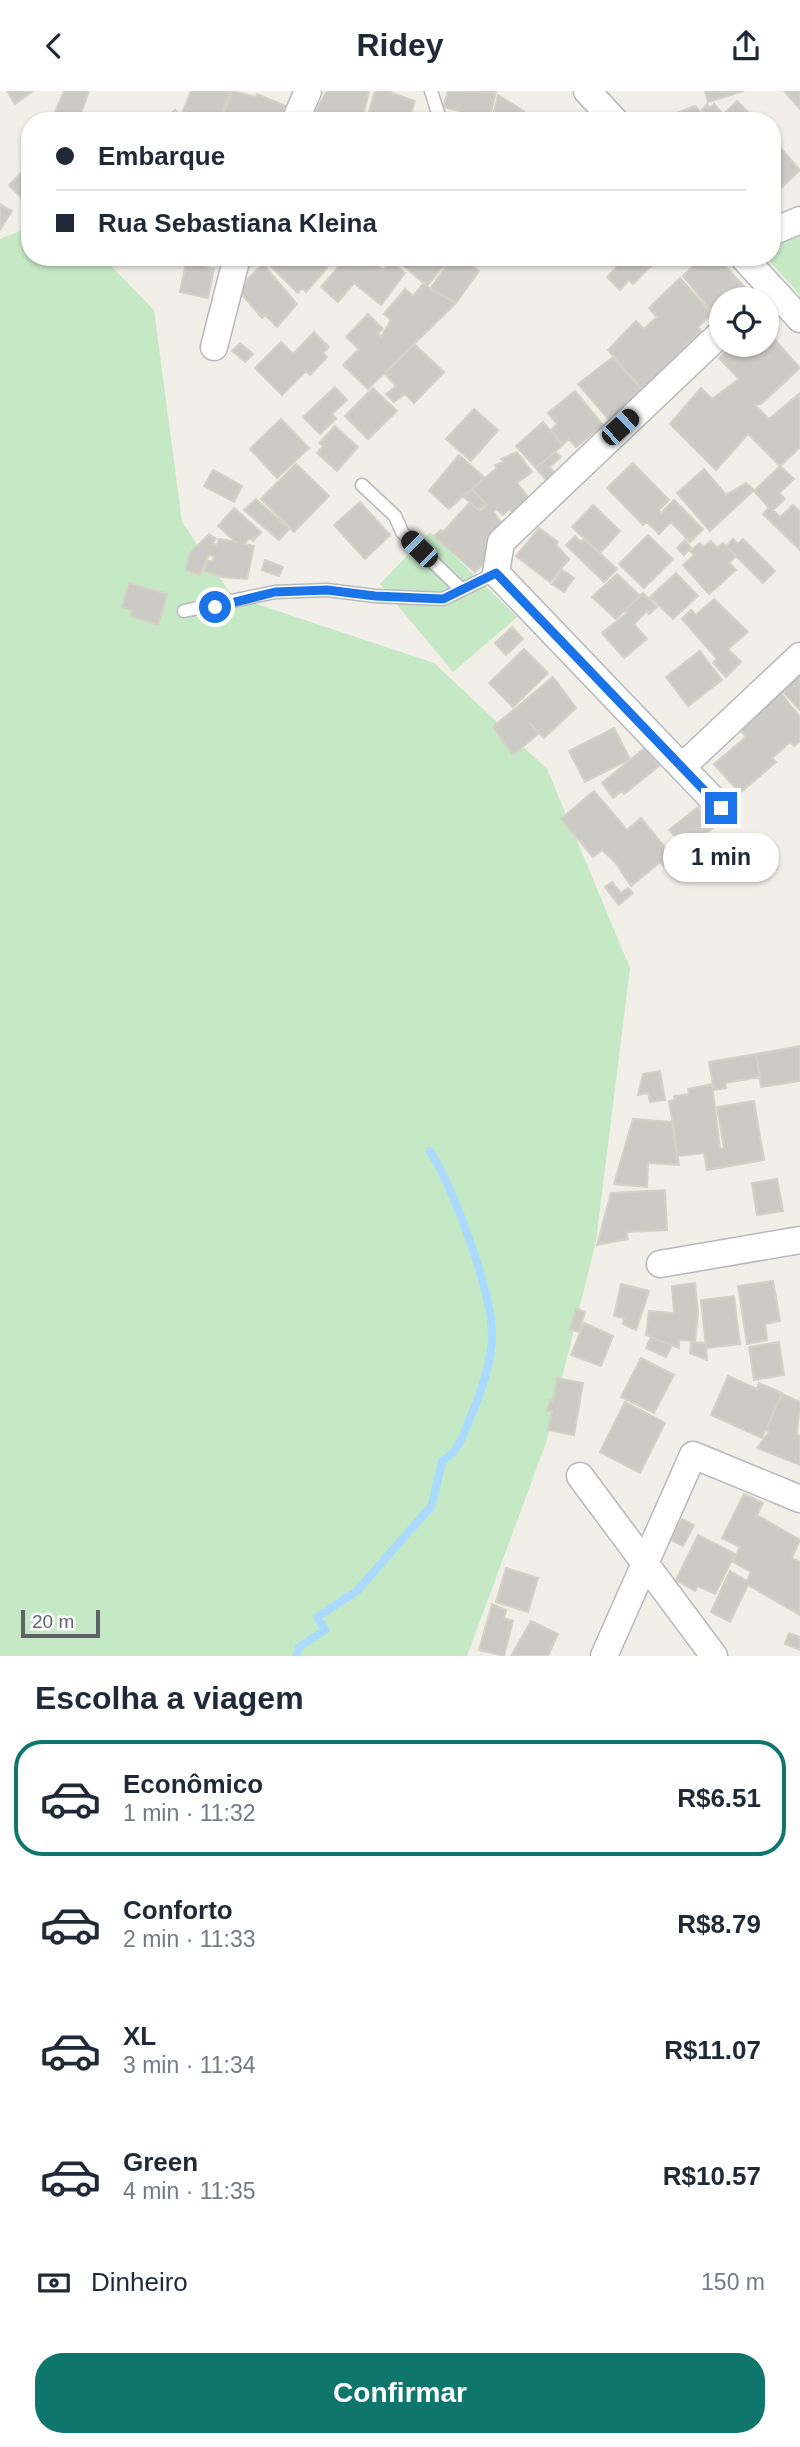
<!DOCTYPE html>
<html lang="pt">
<meta charset="utf-8">
<style>
:root{--surface:#fff;--page:#f6f6f7;--text:#1f2937;--muted:#747a83;--line:#e0e1e3;--accent:#0f766e}
body{margin:0;font-family:Helvetica,sans-serif;background:var(--page);color:var(--text);height:100vh;display:flex;flex-direction:column;font-size:26px;white-space:nowrap}
*{box-sizing:border-box;margin:0}
p{font-size:23px;color:var(--muted)}
.icon{flex:none;width:38px;height:38px;fill:none;stroke:currentColor;stroke-width:2;stroke-linecap:round;stroke-linejoin:round}
.map{position:relative;height:1565px;overflow:hidden}
.drawer{display:flex;flex-direction:column;background:var(--surface);flex:1}
.drawer>*{flex:none}
.top-card{position:absolute;left:21px;top:21px;width:760px;height:154px;border-radius:28px;box-shadow:0 2px 5px #0004;display:grid;align-content:center;height:154px;padding:0 35px;background:var(--surface)}
.buttons{position:absolute;left:709px;top:196px;display:grid;gap:14px}
.buttons a{display:grid;place-items:center;width:70px;height:70px;border-radius:50%;background:var(--surface);box-shadow:0 2px 5px #0004;font-size:35px}
.scale{position:absolute;left:21px;bottom:18px;width:79px;box-sizing:border-box;padding-left:7px;border:4px solid #5f6368;border-top:0;font-size:19px;line-height:24px;white-space:nowrap;color:#5f6368;-webkit-text-stroke:5px #fff;paint-order:stroke}
.end{position:absolute;width:32px;height:32px;margin:-16px;border:9px solid #1a73e8;background:#fff;box-shadow:0 0 0 4px #fff}
.from{border-radius:50%}
.bubble{position:absolute;height:49px;border-radius:24px;background:var(--surface);box-shadow:0 2px 5px #0004;font-size:23px;font-weight:700;line-height:49px;text-align:center}
.car{position:absolute;width:21px;height:42px;margin:-21px -10px;border-radius:9px;box-shadow:0 0 5px 2px #0007;background:linear-gradient(#222 24%,#8ab4d8 0 40%,#222 0 76%,#8ab4d8 0 86%,#222 0)}
.top-card b{display:flex;align-items:center;gap:24px;height:66px;font-size:26px}
.top-card b+b{border-top:2px solid var(--line)}
.top-card i{width:18px;height:18px;background:var(--text)}
ul{padding:0;list-style:none}
li{display:flex;align-items:center;gap:21px;height:116px;margin:0 14px 10px;padding:0 21px;border:4px solid transparent;border-radius:28px}
li div{flex:1}
li b{display:block;font-size:26px}
li em{font-style:normal;font-weight:700}
li.active{border-color:var(--accent)}
li>.icon{width:63px;height:63px;stroke-width:1.5}
h2{padding:0 35px;font-size:32px;line-height:84px}
.pay{display:flex;align-items:center;gap:18px;height:77px;padding:0 35px;font-size:26px}
.pay p{margin-inline-start:auto}
.button{display:flex;gap:14px;margin-top:auto;padding:14px 35px}
.button a{flex:1;height:80px;border-radius:28px;background:var(--accent);color:#fff;font-size:28px;font-weight:700;line-height:80px;text-align:center}
header{display:flex;justify-content:space-between;align-items:center;height:91px;padding:0 35px;background:var(--surface);font-size:32px;font-weight:700}
.map>svg:first-child{display:block}
.green{fill:#c5e8c5}
.lines{fill:none;stroke-linecap:round;stroke-linejoin:round}
.stream{stroke:#aadaff;stroke-width:8}
.building{fill:#cccac5;stroke:#d6d1c6;stroke-width:2}
.lane-casing{stroke:#b5b8bc;stroke-width:15}
.street-casing{stroke:#b5b8bc;stroke-width:29}
.lane{stroke:#fff;stroke-width:12}
.street{stroke:#fff;stroke-width:26}
.route{stroke:#1a73e8;stroke-width:9}
</style>
<header><svg class="icon" aria-label="back" viewBox="0 0 24 24"><path d="M15 5l-7 7 7 7"/></svg>Ridey<svg class="icon" aria-label="share" viewBox="0 0 24 24"><path d="M12 15V3M7 8l5-5 5 5M5 13v7h14v-7"/></svg></header>
<div class="map">
<svg width="800" height="1565" viewBox="0 0 800 1565">
<rect width="100%" height="100%" fill="#f1efe8"/>
<!-- green -->
<path class="green" d="M30 136V166H102L154 219 182 431 232 505 434 572 547 678 630 877 596 1150 546 1352 467 1565H0V148Z
M800 144V204L766 166H772V155Z
M430 441 517 526 453 581 380 493Z"/>
<g class="lines">
<!-- stream -->
<path class="stream" d="M297 1565 299 1556 325 1539 317 1526 357 1500 432 1414 442 1370C459 1360 463 1345 470 1327 481 1303 492 1269 492 1243 492 1200 453 1097 430 1060"/>
</g>
<!-- building -->
<path class="building" d="M7 0H33L15 13Z
M64 0H89L78 30 53 26Z
M191 0H231L218 30H207L183 20Z
M233 0 256 6 257 3 286 15 280 30H220Z
M327 0H369L362 30H315L317 25 313 24Z
M375 0H387L415 10 408 30H366Z
M448 0 496 1 489 28 492 29 498 4 524 20 511 30H457L460 20 443 16Z
M705 0H744L708 11Z
M784 0H800V18Z
M737 10 750 23 743 30H717Z
M707 13 710 17 714 13 723 23 715 30 702 19Z
M695 15 709 30H655Z
M175 19 186 30H161L165 28Z
M772 47 800 79 777 101 772 96Z
M30 73V115L9 94Z
M0 113 12 120 0 139Z
M261 166H320L327 177 306 201 302 197 298 202Z
M347 166H386L378 175 383 179 391 170 405 182 381 214 354 192 338 211 321 196Z
M393 166H438L446 172 427 195Z
M453 166H459L479 180 456 212 430 198Z
M607 166H653L657 169 633 193 629 189 620 199 607 186 617 176Z
M702 166H717L749 201 741 208H721L719 229 683 185Z
M186 172 214 178 208 207 180 201Z
M263 173 297 213 277 236 265 224 262 227 237 198Z
M680 187 712 223 698 236 701 240 685 255 688 257 642 298 608 259 636 230 644 238 657 226 649 217Z
M423 193 456 212 368 298 343 274 359 258 346 246 368 223 383 238 378 242 381 246 391 229 384 223 405 198 413 205Z
M314 241 329 256 323 262 327 266 310 284 306 280 282 304 255 277 281 251 293 263Z
M768 241 800 277 761 313 755 314 769 328 800 302V356L780 375 748 343 716 379 670 333 701 297 712 308 739 288 719 267 733 254H744L748 258 753 254H766Z
M240 252 253 263 245 271 232 260Z
M414 253 444 281 414 312 405 303 394 311 386 303 396 295 385 283Z
M613 266 643 300 610 330 578 293Z
M335 296 347 309 332 323 336 328 320 343 303 326Z
M373 297 397 320 368 348 345 325Z
M575 300 603 334 576 356 569 348 563 353 551 339 557 333 548 322Z
M474 318 498 339 471 370 446 348Z
M281 328 309 357 277 387 250 358Z
M543 331 563 354 536 377 516 355Z
M335 335 358 356 337 380 317 362 323 355 319 352Z
M517 361 532 381 517 392 529 407 513 422 509 418 503 424 496 418 493 421 503 433 485 451 495 460 475 481 434 445 441 439 443 441 470 411 480 421 487 414 472 398 497 377 495 374 504 371 501 368Z
M555 361 561 366 550 376 554 381 546 389 536 377Z
M459 364 484 386 449 418 429 400Z
M633 372 669 409 659 419 661 422 674 409 703 438 690 451 671 431 659 443 647 431 643 434 607 397Z
M296 373 329 405 294 441 261 408Z
M780 375 794 388 779 402 785 408 773 419 780 426 793 414 800 421V459L763 423 769 417 754 400Z
M704 378 726 404 746 392 754 399 710 440 677 402Z
M213 379 242 395 234 411 204 395Z
M472 398 486 413 478 419 464 406Z
M256 408 289 438 279 449 244 419Z
M360 411 390 444 365 468 334 434Z
M593 414 620 440 600 462 572 436Z
M234 417 261 441 253 450 250 447 244 453 254 455 247 488 221 486 205 480 207 469 213 470 214 465 209 464 200 484 186 479 190 462 209 443 216 448 212 453 217 454 219 448 236 451 218 435Z
M539 437 558 451 556 454 569 468 550 491 516 465Z
M648 444 673 468 644 497 619 473Z
M575 445 581 451 584 448 617 478 604 491 566 454Z
M733 448 738 453 743 448 775 480 763 492 726 455Z
M685 449 691 457 684 464 677 457Z
M711 450 717 457 723 452 736 465 729 472 736 479 709 503 683 474 694 464 690 460 700 452 703 456Z
M265 469 283 476 279 485 262 479Z
M562 479 574 487 564 501 552 493Z
M676 482 698 505 673 528 650 506Z
M617 483 640 505 616 528 592 506Z
M129 492 167 503 158 534 130 525 132 519 122 516Z
M643 502 657 516 649 523 647 520 634 533 647 548 624 567 602 542 627 522 624 519Z
M714 508 748 541 728 558 741 571 726 586 713 572 717 568 682 528 691 519 696 524Z
M512 536 523 548 506 564 495 552Z
M524 558 548 582 513 616 489 592Z
M700 560 722 589 688 615 666 586Z
M800 577V619L783 601 789 595 785 590Z
M553 586 576 617 544 647 529 631 538 643 513 664 493 636Z
M779 600 800 626V650L794 655 790 651 772 667 776 671 740 702 714 673 746 646 738 636Z
M614 637 630 668 585 691 569 660Z
M645 657 659 675 624 703 622 700 613 707 602 692Z
M594 700 627 739 641 727 674 767 664 775 660 771 631 795 615 771 602 759 593 766 561 728Z
M698 716 714 736 687 759 669 739Z
M612 791 621 802 628 797 633 802 619 814 605 796Z
M800 955V990L761 996 756 963Z
M756 963 760 986 725 992 726 997 714 999 709 971Z
M660 980 665 1009 650 1011 648 1002 638 1004 643 983Z
M712 993 720 1058 724 1057 717 1016 754 1010 764 1069 707 1079 704 1062 678 1065 669 1010 675 1009 674 1005 689 1003 688 998Z
M633 1028 672 1031 679 1074 648 1072 647 1096 614 1093Z
M777 1088 783 1120 757 1124 752 1092Z
M665 1099 667 1139 626 1141 628 1148 597 1154 611 1102Z
M773 1190 780 1230 765 1233 767 1249 747 1253 738 1195Z
M695 1192 698 1222 695 1250 679 1249V1257L646 1244 649 1220 674 1222 672 1195Z
M621 1193 649 1200 636 1239 623 1233 624 1227 614 1225Z
M734 1205 740 1253 706 1257 701 1209Z
M576 1218 585 1221 579 1241 570 1238Z
M584 1232 613 1245 601 1275 571 1264Z
M651 1246 672 1254 666 1266 646 1257Z
M691 1251 706 1252 707 1269 690 1262Z
M779 1251 784 1284 754 1289 749 1256Z
M641 1267 674 1284 654 1322 621 1306Z
M728 1285 757 1298 759 1292 782 1302 762 1347 711 1324Z
M557 1287 583 1292 574 1344 548 1339 552 1320H547L550 1309 553 1310Z
M782 1303 800 1311 797 1343 800 1345V1374L757 1357 769 1341 766 1339Z
M625 1311 665 1332 640 1382 600 1361Z
M744 1403 763 1412 757 1424 800 1449 792 1467 800 1471V1524L748 1494 730 1531 711 1521 730 1480 747 1490 751 1481 733 1471 740 1456 722 1447Z
M682 1428 694 1434 683 1455 671 1449Z
M698 1444 735 1463 715 1503 698 1495 695 1500 676 1489Z
M506 1477 538 1487 528 1521 496 1511Z
M492 1513 506 1519 504 1527 513 1530 504 1565 479 1559Z
M531 1530 558 1543 548 1565H511Z
M789 1542 800 1546V1559L785 1553Z"/>
<g class="lines">
<defs>
<path id="lane" d="M431 0 439 25 437 30
M362 394 395 425 402 441 462 499
M184 520 275 501 327 499 375 505 443 508 496 482"/>
<path id="street" d="M587 0 615 30
M295 30 308 0
M772 141 800 129
M743 166 800 228
M721 242 501 451 496 482 721 717
M214 256 237 166
M683 675 800 565
M660 1173 800 1149
M580 1385 714 1565
M604 1565 693 1364 800 1408"/>
</defs>
<!-- lane casing -->
<use href="#lane" class="lane-casing"/>
<!-- street casing -->
<use href="#street" class="street-casing"/>
<!-- lane -->
<use href="#lane" class="lane"/>
<!-- street -->
<use href="#street" class="street"/>
</g>
<g class="lines">
<!-- route -->
<path class="route" d="M215 516 275 501 327 499 375 505 443 508 496 482 721 717"/>
</g>
</svg>
<div class="buttons">
<a><svg class="icon" aria-label="locate" viewBox="0 0 24 24"><circle cx="12" cy="12" r="6"/><path d="M12 2v4M12 18v4M2 12h4M18 12h4"/></svg></a>
</div>
<div class="scale">20 m</div>
<i class="end from" style="left:215px;top:516px"></i>
<i class="end" style="left:721px;top:717px"></i>
<div class="bubble" style="left:663px;top:742px;width:116px">1 min</div>
<i class="car" style="left:620px;top:336px;rotate:47deg"></i>
<i class="car" style="left:419px;top:458px;rotate:315deg"></i>
<div class="top-card">
<b><i class="from"></i>Embarque</b>
<b><i></i>Rua Sebastiana Kleina</b>
</div>
</div>
<section class="drawer">
<h2>Escolha a viagem</h2>
<ul>
<li class="active"><svg class="icon" aria-label="car" viewBox="0 0 24 24"><path d="M5 17H2v-5l4-1 3-4h7l3 4 3 1v5h-3M9 17h6M6 11h13"/><circle cx="7" cy="17" r="2"/><circle cx="17" cy="17" r="2"/></svg><div><b>Econômico</b><p>1 min · 11:32</p></div><em>R$6.51</em></li>
<li><svg class="icon" aria-label="car" viewBox="0 0 24 24"><path d="M5 17H2v-5l4-1 3-4h7l3 4 3 1v5h-3M9 17h6M6 11h13"/><circle cx="7" cy="17" r="2"/><circle cx="17" cy="17" r="2"/></svg><div><b>Conforto</b><p>2 min · 11:33</p></div><em>R$8.79</em></li>
<li><svg class="icon" aria-label="car" viewBox="0 0 24 24"><path d="M5 17H2v-5l4-1 3-4h7l3 4 3 1v5h-3M9 17h6M6 11h13"/><circle cx="7" cy="17" r="2"/><circle cx="17" cy="17" r="2"/></svg><div><b>XL</b><p>3 min · 11:34</p></div><em>R$11.07</em></li>
<li><svg class="icon" aria-label="car" viewBox="0 0 24 24"><path d="M5 17H2v-5l4-1 3-4h7l3 4 3 1v5h-3M9 17h6M6 11h13"/><circle cx="7" cy="17" r="2"/><circle cx="17" cy="17" r="2"/></svg><div><b>Green</b><p>4 min · 11:35</p></div><em>R$10.57</em></li>
</ul>
<div class="pay"><svg class="icon" aria-label="cash" viewBox="0 0 24 24"><path d="M3 7h18v10H3z"/><circle cx="12" cy="12" r="2"/></svg>Dinheiro<p>150 m</p></div>
<div class="button"><a>Confirmar</a></div>
</section>
